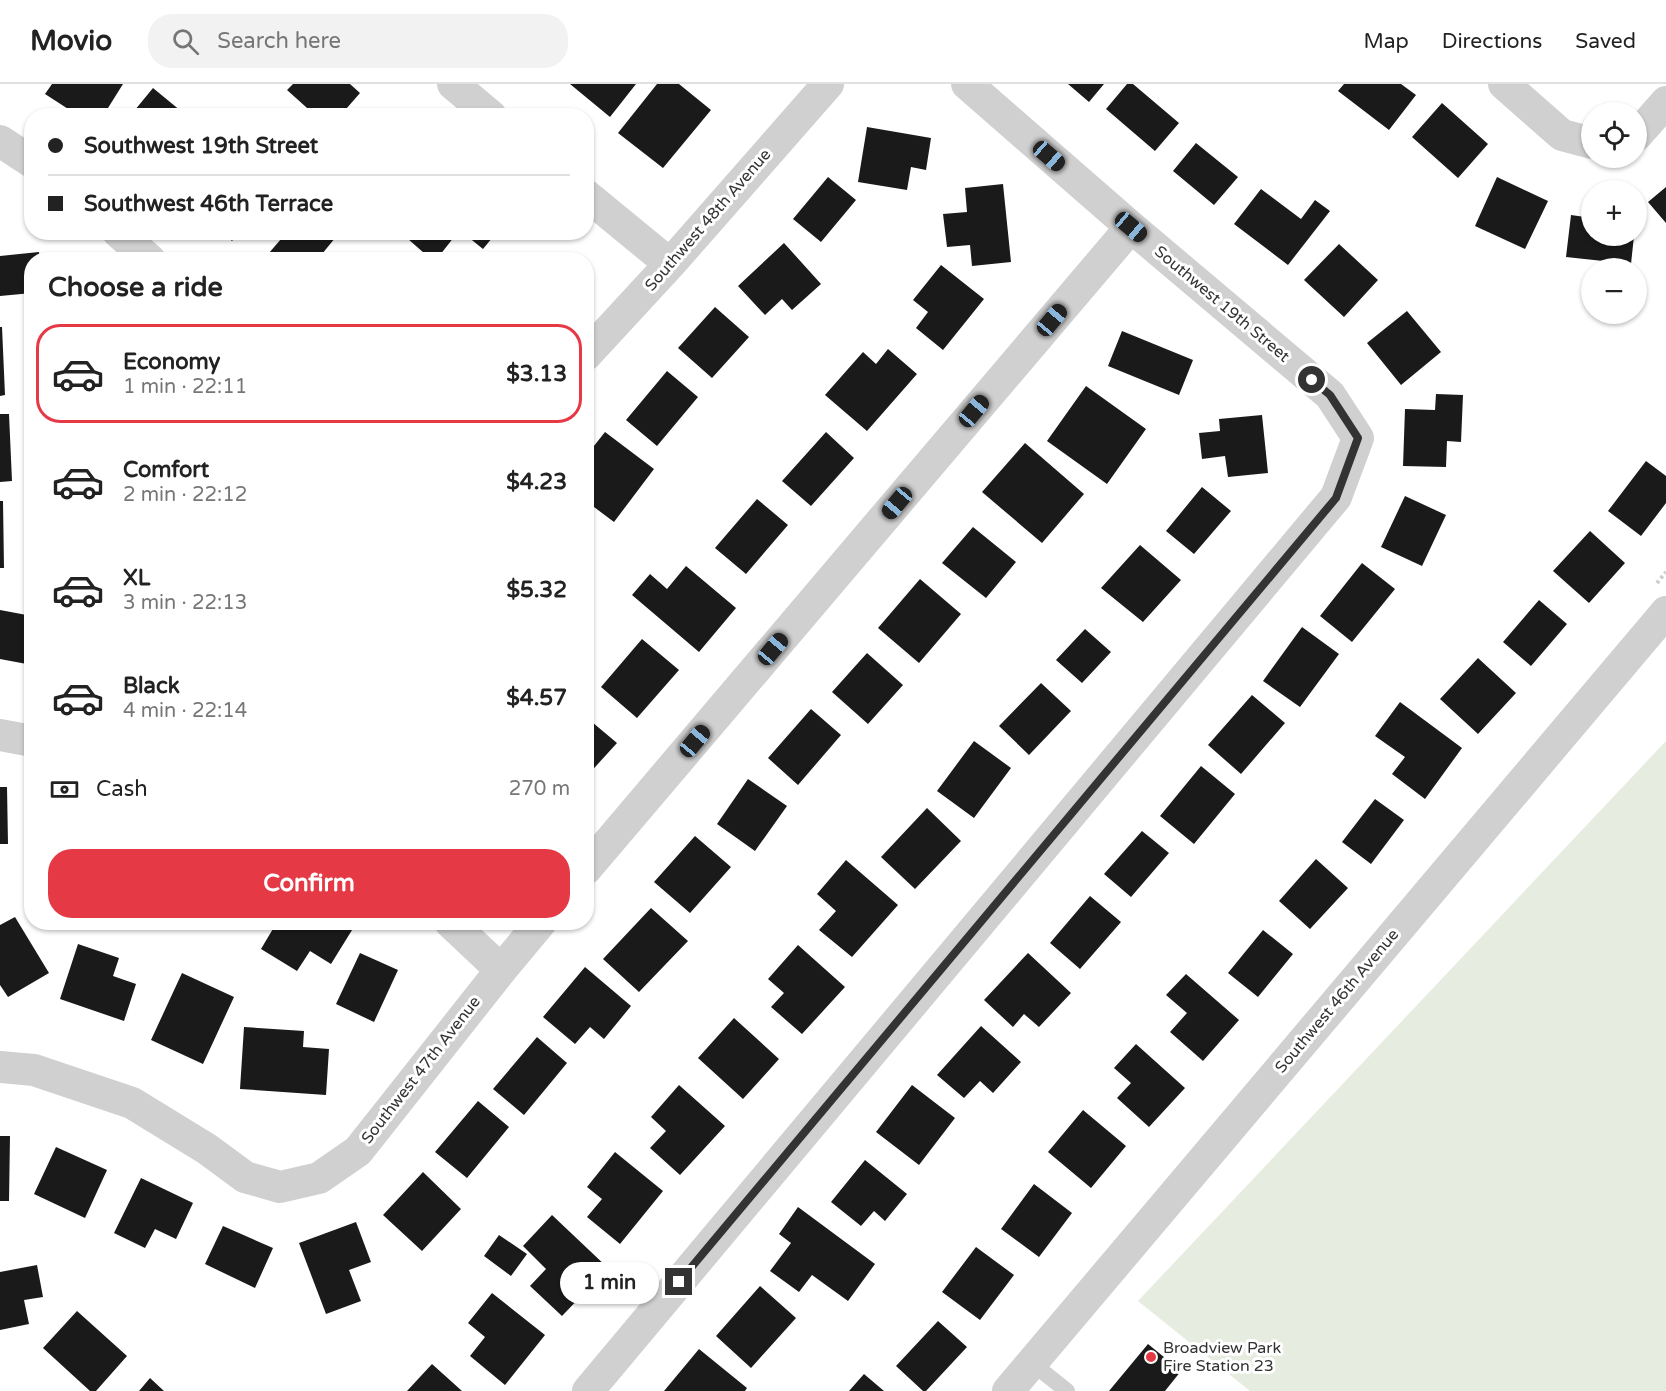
<!DOCTYPE html>
<meta charset="utf-8">
<style>
:root{--surface:#fff;--page:#f2f2f2;--text:#222;--muted:#767676;--line:#e0e0e0;--accent:#e63946}
body{margin:0;font-family:"Varela Round",sans-serif;background:var(--page);color:var(--text);height:100vh;display:flex;flex-direction:column;font-size:22px;white-space:nowrap}
*{box-sizing:border-box;margin:0}
p{font-size:20px;color:var(--muted)}
.icon{flex:none;width:33px;height:33px;fill:none;stroke:currentColor;stroke-width:2;stroke-linecap:round;stroke-linejoin:round}
.map{position:relative;flex:1;overflow:hidden}
.sheet{position:absolute;left:24px;top:168px;width:570px;height:678px;display:flex;flex-direction:column;background:var(--surface);border-radius:24px;box-shadow:0 2px 4px #0004}
.sheet>*{flex:none}
.guide{position:absolute;left:24px;top:24px;width:570px;height:132px;border-radius:24px;box-shadow:0 2px 4px #0004;display:grid;align-content:center;height:132px;padding:0 24px;background:var(--surface)}
.fabs{position:absolute;left:1581px;top:18px;display:grid;gap:12px}
.fabs a{display:grid;place-items:center;width:66px;height:66px;border-radius:50%;background:var(--surface);box-shadow:0 2px 4px #0004;font-size:30px}
.end{position:absolute;width:27px;height:27px;margin:-14px;border:8px solid #333;background:#fff;box-shadow:0 0 0 3px #fff}
.from{border-radius:50%}
.bubble{position:absolute;height:42px;border-radius:21px;background:var(--surface);box-shadow:0 2px 4px #0004;font-size:20px;font-weight:700;line-height:42px;text-align:center}
.car{position:absolute;width:18px;height:36px;margin:-18px -9px;border-radius:8px;box-shadow:0 0 4px 2px #0007;background:linear-gradient(#222 24%,#8ab4d8 0 40%,#222 0 76%,#8ab4d8 0 86%,#222 0)}
.guide b{display:flex;align-items:center;gap:21px;height:57px;font-size:22px}
.guide b+b{border-top:2px solid var(--line)}
.guide i{width:15px;height:15px;background:var(--text)}
ul{padding:0;list-style:none}
li{display:flex;align-items:center;gap:18px;height:99px;margin:0 12px 9px;padding:0 12px;border:3px solid transparent;border-radius:24px}
li div{flex:1}
li b{display:block;font-size:22px}
li em{font-style:normal;font-weight:700}
li.selected{border-color:var(--accent)}
li>.icon{width:54px;height:54px;stroke-width:1.5}
h2{padding:0 24px;font-size:27px;line-height:72px}
.pay{display:flex;align-items:center;gap:15px;height:66px;padding:0 24px;font-size:22px}
.pay p{margin-inline-start:auto}
.action{display:flex;gap:12px;margin-top:auto;padding:12px 24px}
.action a{flex:1;height:69px;border-radius:24px;background:var(--accent);color:#fff;font-size:24px;font-weight:700;line-height:69px;text-align:center}
header{display:flex;align-items:center;gap:36px;box-sizing:border-box;height:84px;padding:0 30px;background:var(--surface);border-bottom:2px solid var(--line)}
header strong{font-size:28px}
nav{display:flex;gap:33px;margin-inline-start:auto;font-size:21px}
.search{width:420px;height:54px;background:var(--page);display:flex;align-items:center;gap:15px;box-sizing:border-box;padding:0 21px;border-radius:24px;color:var(--muted);font-size:22px}
.map>svg:first-child{display:block}
.green{fill:#e6ecdf}
.building{fill:#1a1a1a}
.lines{fill:none;stroke-linecap:round;stroke-linejoin:round}
.path{stroke:#cdcdcd;stroke-width:4;stroke-dasharray:3 3;stroke-linecap:butt}
.lane{stroke:#d0d0d0;stroke-width:16}
.street{stroke:#d0d0d0;stroke-width:32}
.route{stroke:#333;stroke-width:8}
.poi-dot{fill:#e63946;stroke:#fff;stroke-width:2}
.labels{text-anchor:middle;dominant-baseline:central;stroke-width:6;stroke-linejoin:round;paint-order:stroke}
.street-label{font-size:16px;fill:#333;stroke:#fff}
.poi-label{font-size:16px;fill:#333;stroke:#fff;text-anchor:start}
</style>
<header>
<strong>Movio</strong>
<div class="search"><svg class="icon" aria-label="search" viewBox="0 0 24 24"><circle cx="10" cy="10" r="6"/><path d="M15 15l6 6"/></svg>Search here</div>
<nav><a>Map</a><a>Directions</a><a>Saved</a></nav>
</header>
<div class="map">
<svg width="1666" height="1307" viewBox="0 0 1666 1307">
<rect width="100%" height="100%" fill="#fff"/>
<!-- green -->
<path class="green" d="M1666 657V1307H1250L1138 1217Z"/>
<!-- building -->
<path class="building" d="M52 0H123L103 32H79L45 10Z
M293 0H350L360 9 340 32H316L287 6Z
M570 0H636L610 33Z
M657 0H679L711 26 663 84 618 49Z
M1068 0H1104L1089 18Z
M1127 0H1133L1179 39 1155 67 1106 25Z
M1344 0H1401L1416 11 1389 46 1338 7Z
M153 4 187 32H130Z
M1442 19 1488 60 1458 94 1412 53Z
M867 43 931 54 926 86 911 83 907 106 858 98Z
M1196 59 1238 93 1214 121 1173 87Z
M828 93 856 116 821 158 793 135Z
M1497 93 1548 117 1525 165 1475 142Z
M1003 100 1011 178 972 182 970 161 947 163 943 130 967 128 965 104Z
M1666 103V139L1648 118Z
M1261 105 1301 135 1315 116 1330 127 1288 181 1234 140Z
M1571 131 1592 134V152H1634L1631 180 1566 173Z
M223 148H240L232 157Z
M287 148H340L322 170 328 176H263Z
M400 148H458L436 176H432Z
M462 148H497L483 165Z
M784 159 821 200 792 226 782 215 765 231 738 202Z
M1339 160 1378 196 1344 233 1304 196Z
M39 168 40 176H32V209L0 212V172Z
M510 169 531 175V176H509Z
M941 181 984 215 943 266 916 244 928 228 913 216Z
M715 223 749 253 712 294 678 264Z
M1407 227 1441 268 1401 301 1367 259Z
M0 243H2L5 311 0 312Z
M1122 247 1193 276 1179 311 1108 282Z
M888 265 917 290 867 347 825 311 863 268 876 280Z
M667 287 698 313 657 362 626 336Z
M1086 302 1146 345 1107 400 1047 357Z
M1436 310 1463 311 1461 358 1447 357 1446 383 1403 382 1405 325 1435 326Z
M0 330H9L12 397 0 398Z
M1262 331 1268 389 1228 393 1225 372 1202 375 1199 349 1220 347 1219 335Z
M605 348 654 385 614 438 586 417V372Z
M826 348 854 374 811 422 782 397Z
M1025 359 1084 410 1042 459 982 408Z
M1646 377 1666 392V419L1641 452 1608 427Z
M1202 403 1231 427 1194 470 1166 447Z
M1405 412 1446 431 1422 482 1381 463Z
M757 415 788 441 746 490 715 464Z
M0 417H3L4 484H0Z
M973 443 1016 478 986 514 942 479Z
M1590 447 1625 479 1589 519 1553 487Z
M1140 461 1181 496 1143 538 1101 504Z
M1362 479 1395 505 1352 558 1320 532Z
M686 482 736 524 699 568 632 511 650 490 667 505Z
M920 495 961 530 919 579 878 544Z
M1539 516 1567 540 1531 582 1503 558Z
M0 526 32 532V581L0 575Z
M1302 543 1339 570 1300 623 1263 597Z
M1085 545 1111 568 1082 599 1056 576Z
M642 555 679 586 637 634 601 603Z
M867 569 903 601 868 640 832 608Z
M1478 574 1516 609 1478 650 1440 615Z
M1041 599 1071 627 1029 671 999 642Z
M1252 611 1285 639 1241 690 1208 661Z
M1400 618 1462 664 1425 715 1392 690 1405 673 1375 652Z
M811 625 841 651 798 701 768 674Z
M586 633 617 659 586 693Z
M974 657 1011 684 974 734 937 707Z
M1201 682 1235 710 1194 760 1160 732Z
M748 695 787 722 755 767 717 740Z
M0 703H7L8 760H0Z
M1375 715 1404 736 1371 780 1342 758Z
M927 724 961 757 915 805 881 773Z
M1142 747 1169 769 1131 813 1104 790Z
M695 752 731 783 690 829 654 798Z
M1316 775 1348 804 1310 845 1279 817Z
M846 776 898 821 852 873 819 846 836 827 817 810Z
M1090 812 1121 838 1080 885 1050 859Z
M651 824 688 857 639 908 603 875Z
M15 833 49 889 8 913 0 901V841Z
M277 838H357L331 880 310 867 297 887 261 865Z
M1263 846 1293 870 1258 913 1228 889Z
M78 860 119 874 113 892 136 900 124 937 60 915Z
M798 861 845 903 802 950 771 923 784 909 768 895Z
M360 869 398 886 374 938 336 920Z
M1028 869 1071 909 1039 943 1024 930 1013 943 984 916Z
M585 883 631 922 604 955 590 943 575 960 543 933Z
M182 889 234 913 203 980 151 956Z
M1186 890 1239 936 1203 977 1170 948 1187 929 1166 911Z
M734 934 779 975 743 1015 698 974Z
M981 942 1021 978 993 1009 980 997 964 1014 937 991Z
M244 943 304 947 303 963 329 965 326 1011 240 1005Z
M537 953 567 979 524 1031 493 1005Z
M1136 960 1185 1004 1149 1043 1117 1014 1131 999 1114 984Z
M679 1001 725 1042 680 1091 650 1064 666 1047 651 1033Z
M912 1001 955 1034 919 1081 876 1048Z
M478 1017 509 1043 467 1094 435 1068Z
M1083 1026 1126 1062 1091 1104 1048 1068Z
M0 1052H10L9 1117H0Z
M56 1063 107 1086 85 1134 34 1110Z
M615 1068 663 1107 620 1160 587 1133 602 1115 587 1103Z
M865 1076 907 1110 885 1137 874 1127 861 1142 831 1118Z
M423 1088 461 1125 422 1167 383 1131Z
M141 1094 193 1119 176 1155 155 1145 145 1164 114 1149Z
M1034 1100 1072 1129 1039 1173 1001 1145Z
M798 1123 875 1180 848 1217 812 1191 799 1208 770 1187 791 1159 779 1150Z
M552 1131 608 1184 562 1232 530 1202 546 1185 523 1162Z
M356 1138 371 1178 349 1186 361 1217 326 1230 299 1159Z
M223 1142 273 1164 255 1204 205 1180Z
M499 1151 527 1170 511 1192 484 1172Z
M976 1163 1014 1191 980 1236 942 1208Z
M37 1181 43 1213 24 1216 29 1240 0 1246V1188Z
M760 1202 796 1234 751 1284 716 1252Z
M492 1209 545 1251 505 1301 470 1272 485 1253 468 1239Z
M77 1227 127 1272 96 1307H90L43 1264Z
M938 1237 967 1263 926 1307H923L896 1282Z
M1148 1260 1181 1287 1165 1307H1109Z
M699 1265 747 1304 745 1307H664Z
M432 1280 462 1307H407Z
M864 1290 884 1307H849Z
M150 1294 164 1307H139Z"/>
<g class="lines">
<!-- path -->
<path class="path" d="M1657 499 1666 488"/>
<!-- lane -->
<path class="lane" d="M1032 1279 1067 1307"/>
<!-- street -->
<path class="street" d="M453 0 491 32
M1504 0 1562 51 1592 59
M1636 52 1666 18
M0 57 32 78
M586 111 670 180
M118 148 150 176
M586 271 670 180 828 0
M0 651 32 657
M586 785 1131 143
M450 838 501 886
M0 983 34 986 132 1019 207 1065 245 1093 280 1103 319 1094 358 1067 501 886 541 838
M588 1307 1336 413 1358 354 1330 311 1131 143 967 0
M1008 1307 1666 528"/>
</g>
<g class="lines">
<!-- route -->
<path class="route" d="M679 1198 1336 414 1358 354 1330 311 1312 296"/>
</g>
<!-- markers -->
<circle class="poi-dot" cx="1151" cy="1273" r="6"/>
<g class="labels">
<!-- street labels -->
<g class="street-label">
<text transform="translate(708 136) rotate(-49)">Southwest 48th Avenue</text>
<text transform="translate(1222 220) rotate(40)">Southwest 19th Street</text>
<text transform="translate(1337 917) rotate(-50)">Southwest 46th Avenue</text>
<text transform="translate(421 986) rotate(-52)">Southwest 47th Avenue</text>
</g>
<!-- poi labels -->
<g class="poi-label">
<text x="1163" y="1264">Broadview Park<tspan x="1163" dy="18">Fire Station 23</tspan></text>
</g>
</g>
</svg>
<div class="fabs">
<a><svg class="icon" aria-label="locate" viewBox="0 0 24 24"><circle cx="12" cy="12" r="6"/><path d="M12 2v4M12 18v4M2 12h4M18 12h4"/></svg></a>
<a>+</a>
<a>−</a>
</div>
<i class="end from" style="left:1312px;top:296px"></i>
<i class="end" style="left:679px;top:1198px"></i>
<div class="bubble" style="left:560px;top:1178px;width:99px">1 min</div>
<i class="car" style="left:1049px;top:72px;rotate:131deg"></i>
<i class="car" style="left:1131px;top:143px;rotate:130deg"></i>
<i class="car" style="left:1052px;top:236px;rotate:40deg"></i>
<i class="car" style="left:974px;top:327px;rotate:40deg"></i>
<i class="car" style="left:897px;top:419px;rotate:220deg"></i>
<i class="car" style="left:773px;top:565px;rotate:40deg"></i>
<i class="car" style="left:695px;top:657px;rotate:40deg"></i>
<div class="guide">
<b><i class="from"></i>Southwest 19th Street</b>
<b><i></i>Southwest 46th Terrace</b>
</div>
<section class="sheet">
<h2>Choose a ride</h2>
<ul>
<li class="selected"><svg class="icon" aria-label="car" viewBox="0 0 24 24"><path d="M5 17H2v-5l4-1 3-4h7l3 4 3 1v5h-3M9 17h6M6 11h13"/><circle cx="7" cy="17" r="2"/><circle cx="17" cy="17" r="2"/></svg><div><b>Economy</b><p>1 min · 22:11</p></div><em>$3.13</em></li>
<li><svg class="icon" aria-label="car" viewBox="0 0 24 24"><path d="M5 17H2v-5l4-1 3-4h7l3 4 3 1v5h-3M9 17h6M6 11h13"/><circle cx="7" cy="17" r="2"/><circle cx="17" cy="17" r="2"/></svg><div><b>Comfort</b><p>2 min · 22:12</p></div><em>$4.23</em></li>
<li><svg class="icon" aria-label="car" viewBox="0 0 24 24"><path d="M5 17H2v-5l4-1 3-4h7l3 4 3 1v5h-3M9 17h6M6 11h13"/><circle cx="7" cy="17" r="2"/><circle cx="17" cy="17" r="2"/></svg><div><b>XL</b><p>3 min · 22:13</p></div><em>$5.32</em></li>
<li><svg class="icon" aria-label="car" viewBox="0 0 24 24"><path d="M5 17H2v-5l4-1 3-4h7l3 4 3 1v5h-3M9 17h6M6 11h13"/><circle cx="7" cy="17" r="2"/><circle cx="17" cy="17" r="2"/></svg><div><b>Black</b><p>4 min · 22:14</p></div><em>$4.57</em></li>
</ul>
<div class="pay"><svg class="icon" aria-label="cash" viewBox="0 0 24 24"><path d="M3 7h18v10H3z"/><circle cx="12" cy="12" r="2"/></svg>Cash<p>270 m</p></div>
<div class="action"><a>Confirm</a></div>
</section>
</div>
